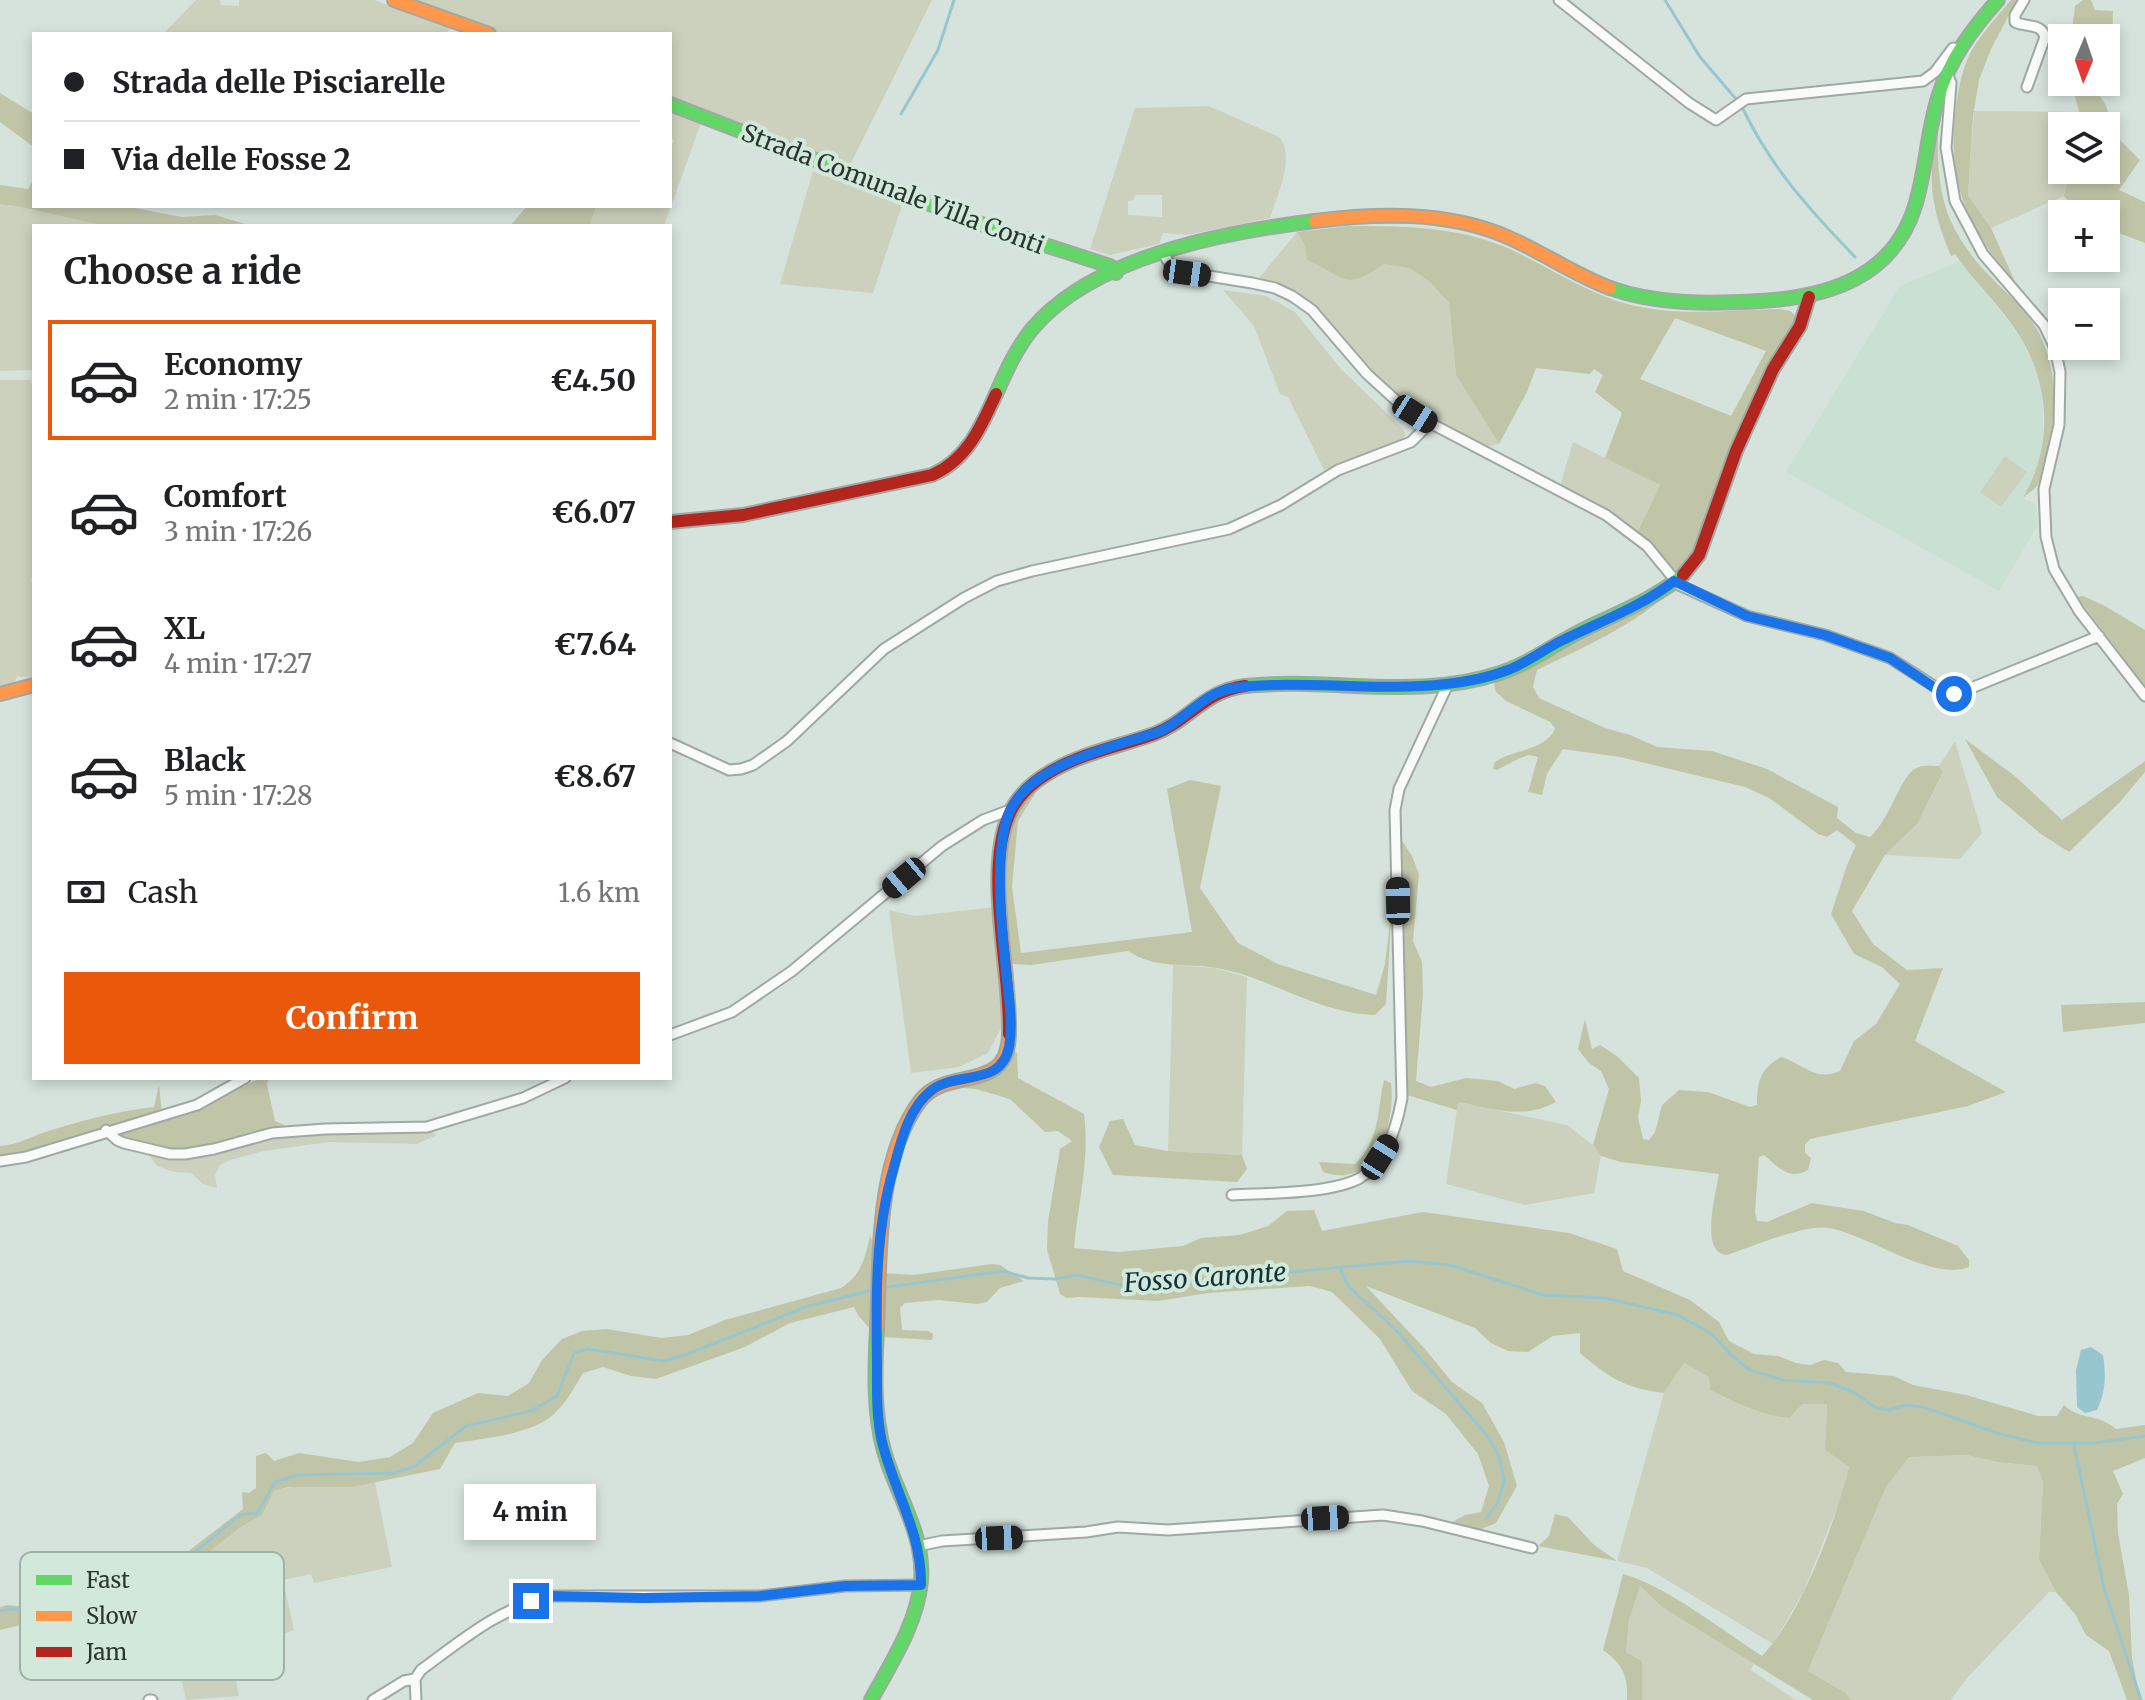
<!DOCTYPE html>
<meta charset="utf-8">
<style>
:root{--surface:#fff;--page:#f2f2f2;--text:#202124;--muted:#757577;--line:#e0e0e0;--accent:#ea580c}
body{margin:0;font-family:Merriweather,serif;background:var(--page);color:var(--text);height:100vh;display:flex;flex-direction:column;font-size:30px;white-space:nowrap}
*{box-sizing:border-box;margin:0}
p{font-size:26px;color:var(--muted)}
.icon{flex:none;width:44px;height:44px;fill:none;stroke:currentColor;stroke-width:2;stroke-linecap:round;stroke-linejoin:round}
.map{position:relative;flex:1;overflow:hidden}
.panel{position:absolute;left:32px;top:224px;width:640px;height:856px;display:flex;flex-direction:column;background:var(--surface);border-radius:0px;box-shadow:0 4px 12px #0003}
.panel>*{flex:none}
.top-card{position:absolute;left:32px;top:32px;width:640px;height:176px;border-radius:0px;box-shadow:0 4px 12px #0003;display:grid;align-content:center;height:176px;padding:0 32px;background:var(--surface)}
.needle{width:52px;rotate:182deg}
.tools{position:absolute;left:2048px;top:24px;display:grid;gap:16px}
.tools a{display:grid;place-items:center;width:72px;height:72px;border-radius:0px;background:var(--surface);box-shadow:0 4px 12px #0003;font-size:40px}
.end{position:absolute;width:36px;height:36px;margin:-18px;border:10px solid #1a73e8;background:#fff;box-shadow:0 0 0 4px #fff}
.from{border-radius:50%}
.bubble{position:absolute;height:56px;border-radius:0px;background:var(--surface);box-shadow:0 4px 12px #0003;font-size:26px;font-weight:700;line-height:56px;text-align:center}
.car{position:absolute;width:24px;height:48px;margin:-24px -12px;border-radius:10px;box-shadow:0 0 6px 2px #0007;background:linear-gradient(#222 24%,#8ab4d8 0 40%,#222 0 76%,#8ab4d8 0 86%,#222 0)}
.top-card b{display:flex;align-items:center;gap:28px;height:76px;font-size:30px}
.top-card b+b{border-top:2px solid var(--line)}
.top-card i{width:20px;height:20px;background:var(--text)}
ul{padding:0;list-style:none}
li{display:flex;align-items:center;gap:24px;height:120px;margin:0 16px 12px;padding:0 16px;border:4px solid transparent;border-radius:0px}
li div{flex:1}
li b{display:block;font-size:30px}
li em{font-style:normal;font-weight:700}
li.selected{border-color:var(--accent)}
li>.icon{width:72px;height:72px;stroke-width:1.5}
h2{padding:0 32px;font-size:36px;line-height:96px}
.pay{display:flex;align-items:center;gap:20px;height:88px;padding:0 32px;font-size:30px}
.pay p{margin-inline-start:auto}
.cta{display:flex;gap:16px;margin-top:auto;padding:16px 32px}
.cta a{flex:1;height:92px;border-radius:0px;background:var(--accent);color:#fff;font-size:32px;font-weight:700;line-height:92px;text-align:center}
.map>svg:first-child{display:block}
.built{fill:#c9e0d3}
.green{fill:#ccd1bd;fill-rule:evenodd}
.forest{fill:#c1c5a7;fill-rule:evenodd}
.water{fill:#98c6cf}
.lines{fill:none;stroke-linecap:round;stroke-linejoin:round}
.stream{stroke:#98c6cf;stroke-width:3}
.street-casing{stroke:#9fa8a3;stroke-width:13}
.fast-casing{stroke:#9fa8a3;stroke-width:16}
.slow-casing{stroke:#9fa8a3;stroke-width:16}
.jam-casing{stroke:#9fa8a3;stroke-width:16}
.street{stroke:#f9fbfa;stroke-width:9}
.fast{stroke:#63d668;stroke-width:12}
.slow{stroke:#ff974d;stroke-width:12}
.jam{stroke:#b3261e;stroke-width:12}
.route{stroke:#1a73e8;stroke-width:10}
.labels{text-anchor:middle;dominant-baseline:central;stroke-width:8;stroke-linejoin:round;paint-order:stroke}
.street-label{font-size:24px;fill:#2c3530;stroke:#d1e8db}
.water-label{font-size:26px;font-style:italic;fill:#13323a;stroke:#d1e8db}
.key{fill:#d1e8db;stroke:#a0b2a8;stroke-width:2}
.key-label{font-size:22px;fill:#2c3530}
</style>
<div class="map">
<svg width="2145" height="1700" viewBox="0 0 2145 1700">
<rect width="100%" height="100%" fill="#d6e3dc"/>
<!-- built -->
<path class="built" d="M1960 261 2019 335 2042 383 2043 435 2040 460 2035 477 2023 498 2035 504 2037 527 1999 591 1786 472 1900 286Z"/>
<!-- green -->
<path class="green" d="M196 0H220L221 5 239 6V0H374L450 28 446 34H163Z
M414 0H932L850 165 670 97V34H504Z
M1209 106 1279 137C1296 156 1277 196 1270 218L1187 235 1163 233 1159 244 1110 255 1090 249 1135 108ZM1135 195H1162V217L1128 215V201L1134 200Z
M670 110 673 115 678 113 701 123 664 226H589L594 206H670V151L674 140 670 138Z
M1974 111 2080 112 2083 126H2062V170H2071L2064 196 1991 228 1968 195Z
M813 171 902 205 873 293 780 284Z
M0 204 21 207 104 226H34V370L0 371Z
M1297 232 1305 246 1308 260C1346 277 1343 293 1384 264L1409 268 1429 281 1449 303 1456 375 1499 444 1484 447 1407 404 1362 361 1321 312 1289 287 1259 278Z
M1223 290 1266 296 1295 312 1340 368 1401 427 1406 434 1402 440 1324 470 1288 397 1280 394 1254 326Z
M0 380H31L34 394V578L31 579 34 590V678L17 676 14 683 0 686Z
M1573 442 1660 485 1637 533 1606 509 1560 486Z
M2005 456 2027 472 2001 507 1980 492Z
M1955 741 1982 833 1960 859 1885 855 1918 823 1943 773 1939 766Z
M995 907 1002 1026 988 1053 959 1067 911 1073 889 910 915 916Z
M1173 965 1215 968 1247 977 1242 1155 1168 1151Z
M1458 1102 1567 1125 1593 1145 1601 1156 1594 1193 1525 1205 1446 1184Z
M333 1132H431L437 1135 417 1144 329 1142 263 1151 230 1160 220 1165 215 1175 217 1188 203 1184 191 1173 174 1172 157 1166 147 1153C191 1167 227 1145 270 1137 290 1133 312 1133 333 1132Z
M1684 1363 1709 1377 1710 1390C1732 1403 1765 1417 1790 1418L1802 1404H1827L1825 1450 1849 1467 1842 1495 1804 1591 1773 1644 1647 1568 1617 1561 1664 1393Z
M1967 1455 1997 1462 2037 1466 2043 1483 2039 1558 2056 1592H2049L1967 1678 1951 1700H1851L1846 1693 1808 1671 1886 1487 1908 1457Z
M375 1482 392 1567 314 1583 311 1574 283 1580 294 1630 231 1655 239 1696 186 1700 160 1586 168 1584 241 1527 262 1515 274 1491C306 1481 342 1489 375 1482Z
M1639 1585 1662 1607 1754 1663 1751 1670 1796 1700H1642V1661L1626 1652 1629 1620Z"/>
<!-- forest -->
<path class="forest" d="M2011 0H2017L1991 49 1979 80 1973 116 1968 195 1991 228 2016 284C1967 227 1946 183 1956 106 1959 86 1963 65 1973 48 1984 31 1998 15 2011 0Z
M2083 0H2091L2095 10 2113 11 2112 47 2106 56V38H2071L2075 6Z
M2071 82H2094C2096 99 2109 99 2109 121L2115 126 2112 132 2140 160 2119 190 2145 202V243L2106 228V214H2080L2064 196 2071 170H2106V126H2083Z
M0 93 34 114V147L0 122Z
M1938 126C1937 162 1938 201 1957 233 1972 261 1994 280 2016 302 2052 338 2059 385 2051 433 2049 449 2046 472 2037 486 2034 490 2027 494 2023 498 2053 445 2051 387 2019 335 2001 306 1974 282 1955 254L1951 256C1930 205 1927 179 1938 126Z
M34 179V206H124L182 217 215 215 252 226H104L21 207 0 204V185L28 189Z
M527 206H594L596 207 589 226H510Z
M1348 226C1401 226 1454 226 1505 247 1546 265 1583 292 1627 304 1676 317 1729 310 1779 309L1790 311 1798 318 1768 365 1722 467 1697 542 1689 560 1676 571 1637 533 1660 485 1605 458 1622 413 1595 392 1603 375 1594 369 1590 374 1536 368 1527 392 1499 444 1456 375 1449 303 1429 281 1409 268 1384 264C1343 293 1346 277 1307 260L1305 246 1297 232ZM1675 318 1766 351 1731 416 1640 379Z
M1671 591C1633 626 1584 647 1537 670L1533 687 1539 698 1605 728 1630 735 1657 747 1712 751 1767 769 1838 807 1837 818 1856 833 1870 837C1890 819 1898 783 1913 770 1921 764 1930 766 1939 766L1943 772 1918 823 1885 855 1852 911 1873 944 1907 970 1943 968 1915 1041 2006 1092 1968 1106 1810 1139 1805 1145V1153L1811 1158 1808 1170C1790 1181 1778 1167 1764 1155L1759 1157 1755 1212 1757 1221 1767 1222 1812 1203 1864 1211 1895 1223 1908 1225 1958 1246 1969 1260V1267C1931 1282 1868 1234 1828 1228 1805 1224 1751 1247 1727 1255 1699 1254 1716 1193 1719 1174L1621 1162 1601 1156 1593 1145 1609 1089 1601 1071 1589 1063 1578 1049 1585 1019 1592 1049 1600 1045 1617 1056 1639 1078 1641 1101 1638 1117 1643 1139 1649 1140 1655 1132 1662 1105 1679 1090 1708 1092 1750 1107 1757 1105C1757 1082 1760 1069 1781 1057 1804 1064 1815 1082 1840 1071L1854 1041 1876 1024 1900 984 1882 967 1854 954 1831 914 1847 865 1856 845 1837 830 1827 837 1818 834 1769 798 1745 787 1620 757 1563 749 1547 774 1542 795 1528 792 1538 757 1529 755 1518 759 1497 770 1493 769 1494 763C1511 749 1547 751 1555 728L1550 722 1506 701 1496 692 1492 677Z
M2083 596 2105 606 2145 630V686L2077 597Z
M1965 739 2016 777 2062 820 2145 761V772L2120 802 2069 852 2041 834 1997 797Z
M1190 780 1221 786 1200 888 1238 943 1278 964 1376 995 1385 964 1392 906 1386 1004 1375 1015C1316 1013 1272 978 1217 968 1187 963 1154 969 1128 951L1031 965 1013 964C1005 933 1001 836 1017 808 1021 802 1031 796 1036 792L1018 821 1012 887 1021 953 1192 932 1167 789Z
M1401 839 1412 856 1419 874 1413 941 1422 962 1423 994 1416 1081 1431 1087 1466 1078 1498 1081 1514 1089 1535 1083 1545 1086 1556 1102C1523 1120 1493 1109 1458 1102L1457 1110 1407 1095Z
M2145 1002V1023L2063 1032 2061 1005Z
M1013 1050 1017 1053 1018 1078 1084 1114C1090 1161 1078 1202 1074 1248L1118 1252 1183 1246 1201 1238 1240 1235 1268 1226 1287 1211 1314 1210 1322 1231 1423 1212 1569 1233 1617 1249 1623 1271 1690 1300 1719 1322 1729 1341 1754 1354 1778 1356 1796 1363 1810 1365 1824 1360 1838 1363 1846 1372 1894 1376 1913 1385 1966 1395 2038 1416H2057L2064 1405C2081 1421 2095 1412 2116 1429L2145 1425V1458L2113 1471 2123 1494 2117 1504 2118 1533 2129 1595 2132 1658 2140 1700H2127L2109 1651 2086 1635 2075 1614 2056 1592 2039 1559 2043 1483 2037 1466 1997 1462 1967 1455 1909 1457 1886 1487 1808 1671 1846 1693 1851 1700H1813L1662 1607 1640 1586 1629 1620 1626 1652 1642 1661V1700H1627C1628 1675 1623 1665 1603 1650L1623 1574C1663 1584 1725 1632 1762 1656 1802 1614 1835 1523 1849 1467L1825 1450 1827 1404H1802L1790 1418C1765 1417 1732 1402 1710 1390L1709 1377 1684 1363 1664 1393C1625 1388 1609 1378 1580 1353V1333L1553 1336 1528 1352 1508 1351 1491 1343 1475 1328 1366 1286 1425 1349 1452 1382 1482 1403 1504 1442 1517 1486 1496 1523 1477 1531 1452 1522 1465 1515 1481 1512 1489 1486 1478 1454 1446 1414 1412 1391 1380 1339 1332 1292 1310 1286 1208 1293 1158 1301 1079 1297 1067 1298 1060 1294 1047 1250 1048 1221 1060 1149 1072 1141 1058 1131 1045 1132 1010 1099 976 1089 950 1087C978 1082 1001 1079 1013 1050Z
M260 1078H269L267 1084 275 1121 285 1125 195 1147 175 1149 120 1138 115 1134 117 1131 168 1120 199 1108Z
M1384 1080 1391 1083C1396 1123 1376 1191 1323 1172L1319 1162 1355 1164C1380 1140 1377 1112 1384 1080Z
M159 1085 162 1113 105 1127 26 1153 0 1157V1146C18 1145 32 1136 48 1131 84 1120 117 1111 154 1107Z
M1123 1119 1135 1145 1168 1151 1242 1155 1247 1169 1237 1182 1113 1175 1099 1147 1110 1121Z
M870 1236 873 1242 870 1329 858 1315 854 1307 790 1323 745 1347 656 1379 631 1376 603 1367 583 1373C574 1388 566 1403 553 1415 532 1434 483 1439 455 1443L440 1469 352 1487H288L274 1491 262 1515 241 1527 168 1584 116 1602 0 1630V1607L7 1605 41 1608 164 1570 243 1509 242 1492 249 1493 256 1488V1456L266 1453 274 1461 299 1453 359 1462 390 1457 413 1443 433 1413 478 1393 508 1396 529 1383 542 1360 562 1339 582 1331 607 1329 661 1338 688 1335 725 1320 841 1288C861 1275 865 1259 870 1236Z
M992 1264 1000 1265 1024 1281 1000 1288 987 1302 976 1304 939 1300 905 1303 900 1308 902 1330 928 1331 933 1334 932 1340 882 1337 884 1273 913 1275Z
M1555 1514 1568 1517 1593 1544 1617 1561 1538 1546 1549 1536Z"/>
<!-- water -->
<path class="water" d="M2091 1347 2103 1355C2106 1375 2106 1391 2097 1410L2085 1413 2077 1407 2076 1370 2081 1350Z"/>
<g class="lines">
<!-- stream -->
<path class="stream" d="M1665 0 1700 57 1736 99
M1743 109C1772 169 1810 210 1855 257
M901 114 938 50 954 0
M1340 1268 1349 1287 1395 1329 1489 1438 1500 1459 1504 1482 1498 1502 1486 1519
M881 1288 1003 1271 1028 1278 1055 1279 1077 1275 1129 1287 1409 1261 1450 1265 1543 1295 1605 1298 1678 1315 1712 1334 1730 1354 1750 1370 1783 1380 1830 1383 1853 1392 1876 1408 1889 1410 1905 1405 1923 1407 2000 1434 2038 1443H2094L2145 1436
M2074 1445 2104 1588 2141 1700
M0 1611 10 1609 40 1612 164 1574 183 1562 240 1515 257 1513 275 1482 298 1475 395 1473 415 1466 466 1426 531 1411 557 1396 574 1353 588 1349 664 1361 685 1355 808 1306 873 1290"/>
<defs>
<path id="street" d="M1559 0 1689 103 1716 120 1746 99 1923 81 1935 72 1953 48 1960 49
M2024 0 2015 15V22C2026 28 2041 22 2045 37L2027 87
M1947 73 1951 83 1946 148 1955 201 1983 254 2044 325 2055 348 2060 372 2059 425 2044 489 2046 537 2054 569 2079 611 2145 696
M1164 254 1169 263 1178 271 1252 283 1275 288 1292 296 1312 310 1367 374 1400 404 1430 423 1606 515 1647 546 1679 585 1747 616 1825 635 1890 658 1948 695 1959 693 2099 636
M670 743 729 770 741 769 753 765 787 741 884 649 964 598 997 581 1032 571 1229 529 1281 505 1338 470 1411 442 1430 423
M670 1035 732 1012 792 971 942 846 983 820 1010 810
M106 1130 117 1140 124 1143 170 1154H185L214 1149 272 1133 325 1129 427 1127 523 1098 565 1078
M0 1161 26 1157 197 1105 245 1078
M1232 1195C1266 1193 1331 1194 1360 1178 1387 1162 1397 1126 1402 1098L1395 810 1399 789 1448 684
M918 1546 942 1541 1086 1532 1118 1527 1168 1530 1383 1515 1422 1521 1532 1548
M149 1700H152
M373 1700 404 1681 415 1679
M416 1700 415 1679 421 1670C466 1637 498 1609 552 1596H760L845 1586 921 1585"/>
<path id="fast" d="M670 104 992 228 1110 266 1116 273
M1610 288C1657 305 1711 304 1761 301 1829 297 1893 277 1915 206 1926 171 1927 133 1938 98 1949 60 1972 29 1998 0
M996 394C1006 371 1016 349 1032 329 1094 256 1225 232 1315 221
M1245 686C1330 677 1416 701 1500 673 1531 663 1557 642 1587 628 1620 612 1654 599 1683 575
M871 1700C891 1663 917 1624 921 1581 925 1534 896 1494 884 1451 873 1411 875 1368 877 1328"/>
<path id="slow" d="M394 0 489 34
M1315 221C1377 213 1446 211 1505 236 1541 251 1573 274 1610 288
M0 694 34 685
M877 1328C880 1258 876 1160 920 1101 948 1065 1008 1095 1009 1034"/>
<path id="jam" d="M670 522 743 515 932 475C967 460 981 427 996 394
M1683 575 1699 555 1736 451 1773 369 1800 326 1809 297
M1009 1034C1011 971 984 873 1009 815 1017 796 1033 782 1050 772 1082 753 1120 746 1154 734 1189 721 1204 691 1245 686"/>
</defs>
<!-- street casing -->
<use href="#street" class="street-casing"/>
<!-- fast casing -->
<use href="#fast" class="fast-casing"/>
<!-- slow casing -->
<use href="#slow" class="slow-casing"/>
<!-- jam casing -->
<use href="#jam" class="jam-casing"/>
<!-- street -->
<use href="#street" class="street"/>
<!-- fast -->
<use href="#fast" class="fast"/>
<!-- slow -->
<use href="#slow" class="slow"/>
<!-- jam -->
<use href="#jam" class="jam"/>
</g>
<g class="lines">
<!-- route -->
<path class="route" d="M531 1601 552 1596 643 1598 760 1596 845 1586 921 1585C922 1533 894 1491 882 1442 876 1416 877 1389 877 1363 876 1298 875 1230 894 1167 901 1141 909 1107 932 1090 957 1071 1001 1087 1009 1047 1014 1019 1007 988 1005 960 1001 923 994 845 1010 811 1031 765 1108 748 1152 734 1183 725 1200 693 1233 688 1303 679 1375 692 1446 684 1465 682 1490 677 1508 670 1527 663 1544 649 1563 640 1601 621 1641 607 1674 581L1747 616 1825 635 1890 658 1938 690 1948 695 1954 694"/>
</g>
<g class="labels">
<!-- street labels -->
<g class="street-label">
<text transform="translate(893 189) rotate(21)">Strada Comunale Villa Conti</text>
</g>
<!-- water labels -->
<g class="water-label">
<text transform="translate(1205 1277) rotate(-4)">Fosso Caronte</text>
</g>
</g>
<!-- legend -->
<rect x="20" y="1552" width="264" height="128" rx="12" class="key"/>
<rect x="36" y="1575" width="36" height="10" fill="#63d668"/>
<rect x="36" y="1611" width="36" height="10" fill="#ff974d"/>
<rect x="36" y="1647" width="36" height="10" fill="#b3261e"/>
<g class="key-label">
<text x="86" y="1588">Fast</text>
<text x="86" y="1624">Slow</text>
<text x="86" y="1660">Jam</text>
</g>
</svg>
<div class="tools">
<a><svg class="needle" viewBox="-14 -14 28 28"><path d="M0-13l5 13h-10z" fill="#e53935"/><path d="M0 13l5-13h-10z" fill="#757577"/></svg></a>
<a><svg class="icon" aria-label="layers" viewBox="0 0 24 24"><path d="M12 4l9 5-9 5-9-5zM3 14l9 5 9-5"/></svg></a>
<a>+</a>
<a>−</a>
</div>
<i class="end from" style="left:1954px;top:694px"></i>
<i class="end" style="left:531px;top:1601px"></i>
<div class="bubble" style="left:464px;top:1484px;width:132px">4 min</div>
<i class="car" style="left:1187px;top:273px;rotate:98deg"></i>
<i class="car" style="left:1415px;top:414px;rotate:122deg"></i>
<i class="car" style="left:904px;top:878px;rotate:230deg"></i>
<i class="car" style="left:1398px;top:901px;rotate:359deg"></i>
<i class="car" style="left:1380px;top:1157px;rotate:32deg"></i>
<i class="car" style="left:1325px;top:1518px;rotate:87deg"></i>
<i class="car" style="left:999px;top:1538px;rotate:88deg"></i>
<div class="top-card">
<b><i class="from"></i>Strada delle Pisciarelle</b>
<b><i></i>Via delle Fosse 2</b>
</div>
<section class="panel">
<h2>Choose a ride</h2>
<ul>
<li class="selected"><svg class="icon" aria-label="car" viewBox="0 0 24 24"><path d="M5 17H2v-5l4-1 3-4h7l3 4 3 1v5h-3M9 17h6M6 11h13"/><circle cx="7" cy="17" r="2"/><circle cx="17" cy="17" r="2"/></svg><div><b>Economy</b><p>2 min · 17:25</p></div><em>€4.50</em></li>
<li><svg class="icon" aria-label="car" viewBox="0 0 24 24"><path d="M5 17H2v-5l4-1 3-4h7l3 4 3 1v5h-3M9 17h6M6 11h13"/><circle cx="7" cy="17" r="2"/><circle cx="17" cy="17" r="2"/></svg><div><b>Comfort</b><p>3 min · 17:26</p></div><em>€6.07</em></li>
<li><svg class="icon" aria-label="car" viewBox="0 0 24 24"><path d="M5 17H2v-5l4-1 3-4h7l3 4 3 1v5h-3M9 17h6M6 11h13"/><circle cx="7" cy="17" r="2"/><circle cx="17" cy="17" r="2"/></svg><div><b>XL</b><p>4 min · 17:27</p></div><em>€7.64</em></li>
<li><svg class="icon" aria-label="car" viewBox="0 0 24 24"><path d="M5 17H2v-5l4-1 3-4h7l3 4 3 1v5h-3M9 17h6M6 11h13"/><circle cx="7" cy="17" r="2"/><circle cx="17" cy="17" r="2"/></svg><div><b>Black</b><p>5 min · 17:28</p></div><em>€8.67</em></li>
</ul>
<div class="pay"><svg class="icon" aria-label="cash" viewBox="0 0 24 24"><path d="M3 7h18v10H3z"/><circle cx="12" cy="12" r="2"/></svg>Cash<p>1.6 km</p></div>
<div class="cta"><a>Confirm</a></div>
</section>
</div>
